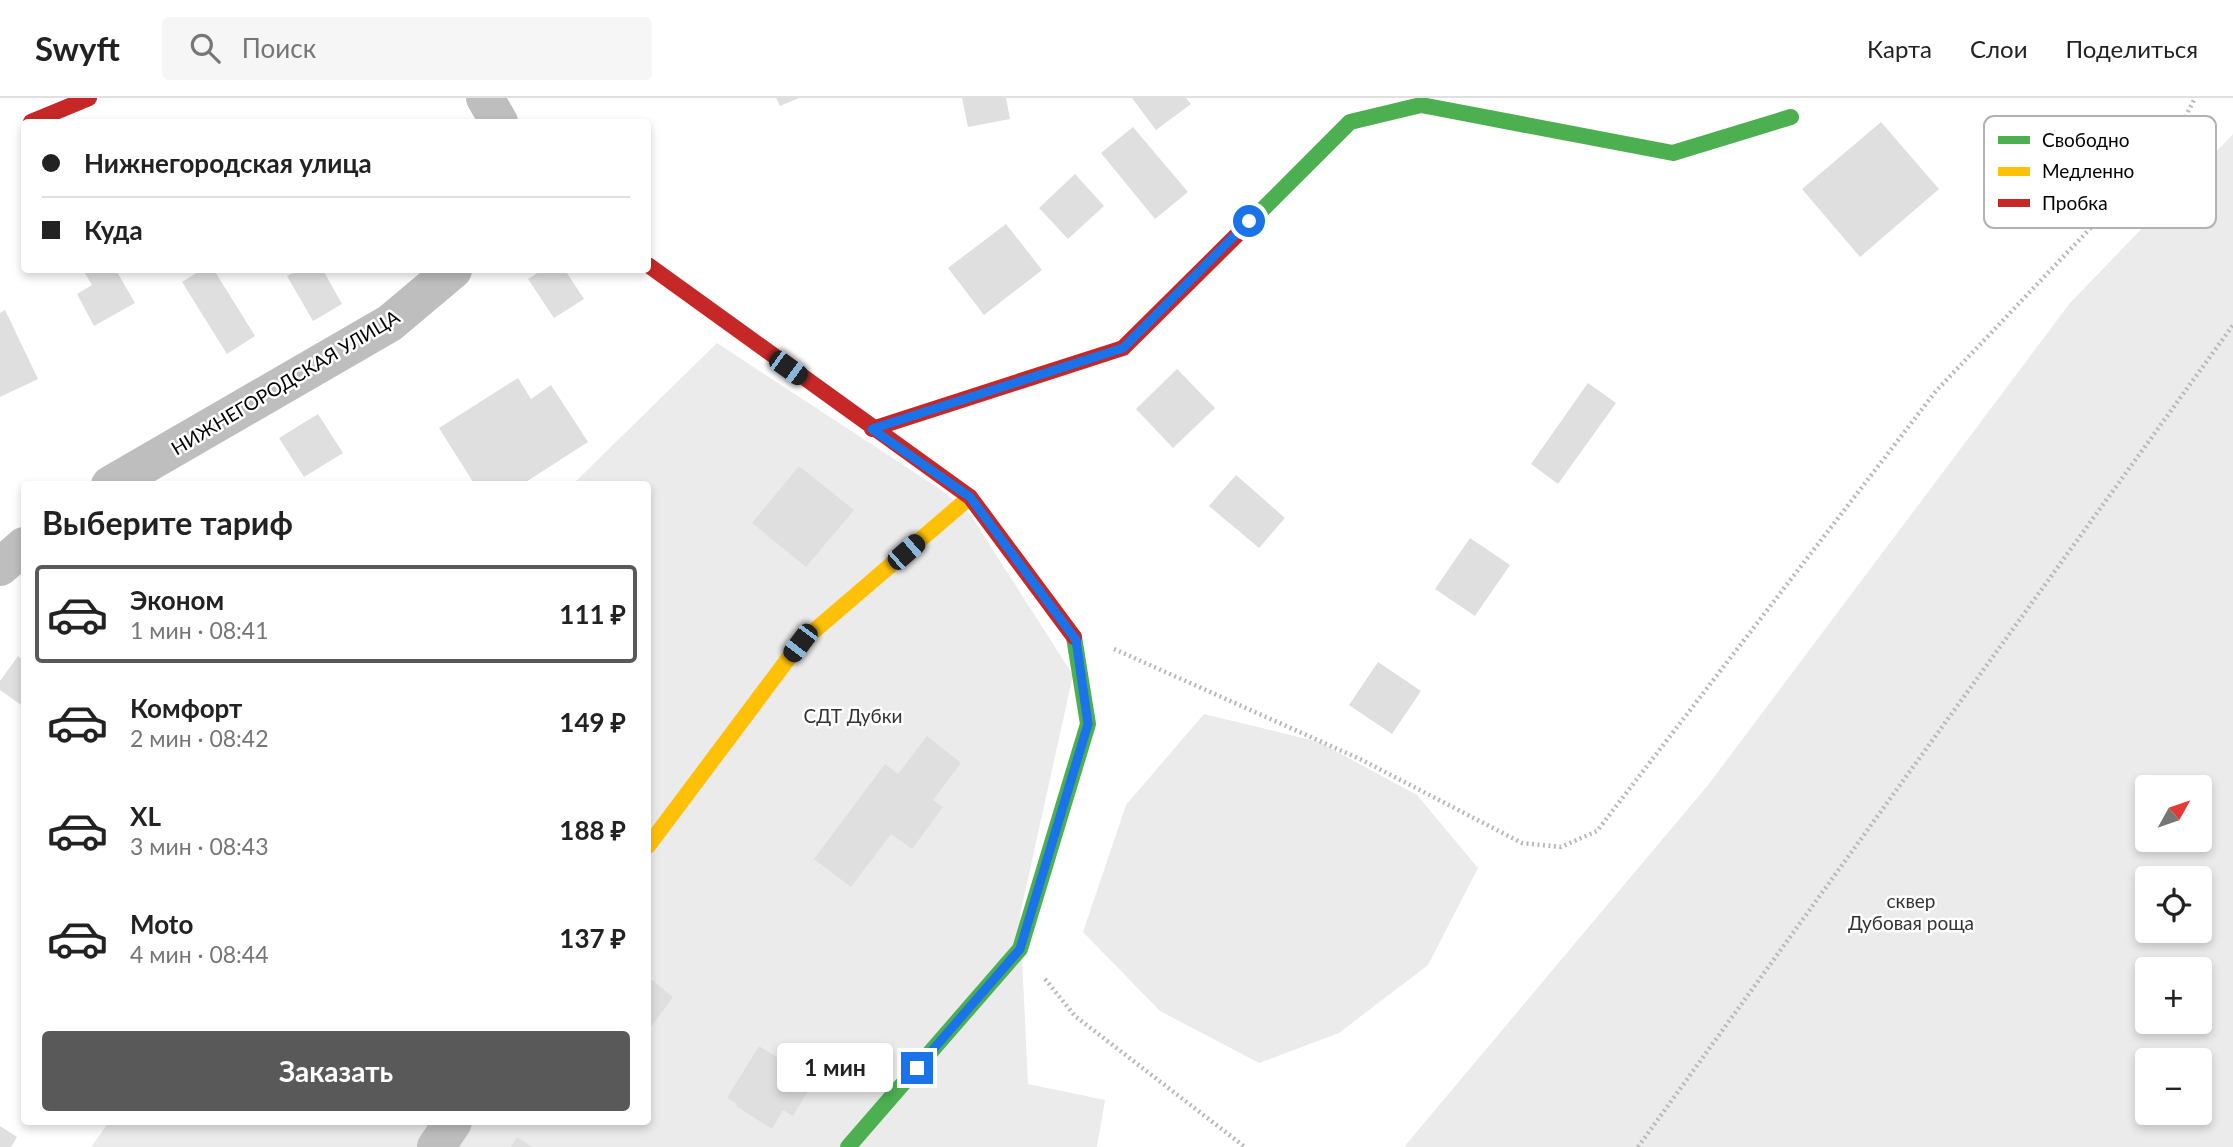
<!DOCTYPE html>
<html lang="ru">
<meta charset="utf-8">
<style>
:root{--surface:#fff;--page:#f6f6f6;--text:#222;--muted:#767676;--line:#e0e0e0;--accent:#595959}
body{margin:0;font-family:Lato,sans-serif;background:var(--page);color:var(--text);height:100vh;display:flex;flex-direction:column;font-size:26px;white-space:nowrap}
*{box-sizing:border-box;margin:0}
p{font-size:23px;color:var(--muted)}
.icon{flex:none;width:38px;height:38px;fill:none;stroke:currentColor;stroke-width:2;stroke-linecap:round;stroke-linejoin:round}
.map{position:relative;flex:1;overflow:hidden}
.panel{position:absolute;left:21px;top:383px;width:630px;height:644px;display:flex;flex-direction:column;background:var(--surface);border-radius:7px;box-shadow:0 4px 10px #0003}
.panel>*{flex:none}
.hud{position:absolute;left:21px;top:21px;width:630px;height:154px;border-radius:7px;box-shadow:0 4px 10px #0003;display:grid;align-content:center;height:154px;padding:0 21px;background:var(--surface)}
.needle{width:46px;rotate:50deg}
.buttons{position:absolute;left:2135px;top:677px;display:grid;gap:14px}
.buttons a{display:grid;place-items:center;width:77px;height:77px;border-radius:7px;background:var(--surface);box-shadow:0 4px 10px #0003;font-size:35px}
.end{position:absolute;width:32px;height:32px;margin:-16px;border:9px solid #1a73e8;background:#fff;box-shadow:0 0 0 4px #fff}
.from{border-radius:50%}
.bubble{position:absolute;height:49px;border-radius:7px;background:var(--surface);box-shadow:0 4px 10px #0003;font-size:23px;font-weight:700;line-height:49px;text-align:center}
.car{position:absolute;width:21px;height:42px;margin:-21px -10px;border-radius:9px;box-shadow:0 0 5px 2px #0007;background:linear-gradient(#222 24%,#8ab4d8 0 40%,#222 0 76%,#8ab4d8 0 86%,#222 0)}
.hud b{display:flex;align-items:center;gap:24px;height:66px;font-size:26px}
.hud b+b{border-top:2px solid var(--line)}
.hud i{width:18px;height:18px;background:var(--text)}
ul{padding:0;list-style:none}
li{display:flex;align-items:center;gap:21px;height:98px;margin:0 14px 10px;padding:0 7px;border:4px solid transparent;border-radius:7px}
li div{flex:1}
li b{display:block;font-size:26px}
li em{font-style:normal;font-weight:700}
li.current{border-color:var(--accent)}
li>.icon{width:63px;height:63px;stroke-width:1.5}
h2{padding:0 21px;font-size:32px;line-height:84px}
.action{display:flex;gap:14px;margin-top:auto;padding:14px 21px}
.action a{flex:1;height:80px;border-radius:7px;background:var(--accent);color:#fff;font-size:28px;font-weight:700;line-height:80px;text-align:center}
header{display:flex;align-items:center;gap:42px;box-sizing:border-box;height:98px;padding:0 35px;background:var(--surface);border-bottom:2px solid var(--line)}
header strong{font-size:33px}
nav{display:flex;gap:38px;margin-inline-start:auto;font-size:24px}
.search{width:490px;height:63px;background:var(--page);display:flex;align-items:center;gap:18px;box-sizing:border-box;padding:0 24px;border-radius:7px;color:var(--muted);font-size:26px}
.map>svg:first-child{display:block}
.green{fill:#ebebeb;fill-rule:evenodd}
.building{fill:#dfdfdf}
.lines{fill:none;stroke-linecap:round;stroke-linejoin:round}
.path{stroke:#b9b9b9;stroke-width:4.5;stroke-dasharray:2 3.5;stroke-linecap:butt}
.street{stroke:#bebebe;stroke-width:38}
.fast{stroke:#4caf50;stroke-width:16}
.slow{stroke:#ffc107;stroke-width:16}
.jam{stroke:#c62828;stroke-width:16}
.route{stroke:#1a73e8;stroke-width:9}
.labels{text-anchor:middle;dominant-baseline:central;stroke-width:5;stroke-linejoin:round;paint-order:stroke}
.street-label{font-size:19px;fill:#000;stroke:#fff}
.park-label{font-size:19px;fill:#323232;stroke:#fff}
.key{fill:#fff;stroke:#b2b2b2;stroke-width:2}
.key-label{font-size:19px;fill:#000}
</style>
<header>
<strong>Swyft</strong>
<div class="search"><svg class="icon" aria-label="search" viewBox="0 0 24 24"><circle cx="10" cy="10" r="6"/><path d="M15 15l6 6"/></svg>Поиск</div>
<nav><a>Карта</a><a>Слои</a><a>Поделиться</a></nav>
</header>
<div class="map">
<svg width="2233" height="1049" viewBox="0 0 2233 1049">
<rect width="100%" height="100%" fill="#fff"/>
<!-- green -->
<path class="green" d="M2233 36V1049H1404L1708 687 2070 205ZM2147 690H2200V742H2147ZM2147 780H2200V833H2147ZM2147 872H2200V924H2147ZM2147 962H2200V1015H2147Z
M717 245 943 393 970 416 1073 577 1020 817 1028 986 1105 1002 1097 1049H91L109 1024H648V387H572Z
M1204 616 1319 644 1417 697 1478 770 1428 867 1339 935 1259 965 1160 913 1083 834 1126 707Z"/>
<!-- building -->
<path class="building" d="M776 0H799L780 8Z
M962 0H1006L1010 21 968 29Z
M1132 0H1186L1191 6 1156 32Z
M1881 24 1939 91 1860 159 1802 91Z
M1133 29 1188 94 1155 121 1101 55Z
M1075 76 1104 108 1068 141 1039 110Z
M1006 126 1042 172 984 217 948 170Z
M83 172H116L135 205 94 228 77 196 92 187Z
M201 172H214L255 238 227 256 182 184Z
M299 172H323L342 206 313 223 287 178Z
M542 172H565L584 201 554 220 528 181Z
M5 212 38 281 0 299V215Z
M1177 271 1215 310 1173 350 1136 311Z
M518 280 531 301 551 287 588 344 521 387H475L439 330Z
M1588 285 1616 305 1558 386 1531 366Z
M318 316 343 355 304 379 279 340Z
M799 368 854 412 806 469 752 425Z
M1236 377 1285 420 1259 450 1209 408Z
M1470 440 1510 467 1475 518 1435 491Z
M18 558 24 563V609L0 592V583Z
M1378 564 1421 593 1392 636 1349 607Z
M927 638 961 665 933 702 943 709 912 751 891 736 851 789 814 761 885 666 898 676Z
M648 879 673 899 648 933Z
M759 948 810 980 803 991 808 993 793 1018 783 1012 772 1031 736 1008 737 1006 727 1000Z
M0 1028 17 1039 11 1049H0Z
M517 1039 532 1049H511Z"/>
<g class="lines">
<!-- path -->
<path class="path" d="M1114 551 1360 661 1522 745 1561 749 1597 733 1936 293 2173 43 2195 0
M1045 881 1075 918 1245 1049
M1638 1049 2233 227"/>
<!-- street -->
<path class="street" d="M485 0 499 24
M110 387 390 225 453 172
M0 469 24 448
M436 1049 453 1024"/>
<!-- fast -->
<path class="fast" d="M1251 123 1350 24 1421 7 1673 55 1791 19
M848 1049 1020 851 1088 626 1074 539"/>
<!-- slow -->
<path class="slow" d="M648 748 800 545 970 399"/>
<!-- jam -->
<path class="jam" d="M31 24 89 0
M648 167 970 399 1074 539
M872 331 1123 250 1251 123"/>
</g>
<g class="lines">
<!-- route -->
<path class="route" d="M917 970 1020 851 1088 626 1076 542 970 399 872 331 1123 250 1249 123"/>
</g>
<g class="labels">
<!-- street labels -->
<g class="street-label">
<text transform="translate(285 284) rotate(-31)">НИЖНЕГОРОДСКАЯ УЛИЦА</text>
</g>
<!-- park labels -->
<g class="park-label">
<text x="853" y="617">СДТ Дубки</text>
<text x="1911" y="802">сквер<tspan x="1911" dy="22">Дубовая роща</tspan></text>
</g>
</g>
<!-- legend -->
<rect x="1984" y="18" width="232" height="112" rx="10" class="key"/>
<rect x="1998" y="38" width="32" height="8" fill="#4caf50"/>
<rect x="1998" y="69" width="32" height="9" fill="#ffc107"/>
<rect x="1998" y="101" width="32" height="8" fill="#c62828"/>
<g class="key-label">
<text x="2042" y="49">Свободно</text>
<text x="2042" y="80">Медленно</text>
<text x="2042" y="112">Пробка</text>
</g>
</svg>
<div class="buttons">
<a><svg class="needle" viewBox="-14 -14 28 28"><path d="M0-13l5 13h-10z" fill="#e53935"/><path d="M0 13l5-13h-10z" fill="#767676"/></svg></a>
<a><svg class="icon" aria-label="locate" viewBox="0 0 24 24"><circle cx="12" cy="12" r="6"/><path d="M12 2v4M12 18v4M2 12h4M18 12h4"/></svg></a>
<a>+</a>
<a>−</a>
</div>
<i class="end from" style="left:1249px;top:123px"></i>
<i class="end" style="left:917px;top:970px"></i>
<div class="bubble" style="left:777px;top:945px;width:116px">1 мин</div>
<i class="car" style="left:788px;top:270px;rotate:126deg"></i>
<i class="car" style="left:906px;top:454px;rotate:49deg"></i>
<i class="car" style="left:800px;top:545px;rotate:217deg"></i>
<div class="hud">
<b><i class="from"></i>Нижнегородская улица</b>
<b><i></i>Куда</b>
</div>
<section class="panel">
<h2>Выберите тариф</h2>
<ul>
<li class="current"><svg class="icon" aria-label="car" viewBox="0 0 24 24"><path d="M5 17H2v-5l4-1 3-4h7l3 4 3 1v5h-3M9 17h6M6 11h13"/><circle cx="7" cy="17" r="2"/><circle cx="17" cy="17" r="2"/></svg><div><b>Эконом</b><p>1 мин · 08:41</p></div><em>111 ₽</em></li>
<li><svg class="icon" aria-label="car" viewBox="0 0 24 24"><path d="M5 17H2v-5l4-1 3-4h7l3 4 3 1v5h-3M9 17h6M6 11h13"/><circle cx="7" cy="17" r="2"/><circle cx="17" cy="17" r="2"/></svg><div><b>Комфорт</b><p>2 мин · 08:42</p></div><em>149 ₽</em></li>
<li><svg class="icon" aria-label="car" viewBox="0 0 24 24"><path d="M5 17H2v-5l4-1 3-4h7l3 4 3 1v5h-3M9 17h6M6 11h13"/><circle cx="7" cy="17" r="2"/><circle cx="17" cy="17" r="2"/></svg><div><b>XL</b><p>3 мин · 08:43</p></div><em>188 ₽</em></li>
<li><svg class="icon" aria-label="car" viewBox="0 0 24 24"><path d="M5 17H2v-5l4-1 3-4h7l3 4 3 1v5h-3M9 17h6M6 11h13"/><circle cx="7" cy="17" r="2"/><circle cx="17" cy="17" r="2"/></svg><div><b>Moto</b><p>4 мин · 08:44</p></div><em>137 ₽</em></li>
</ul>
<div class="action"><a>Заказать</a></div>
</section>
</div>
